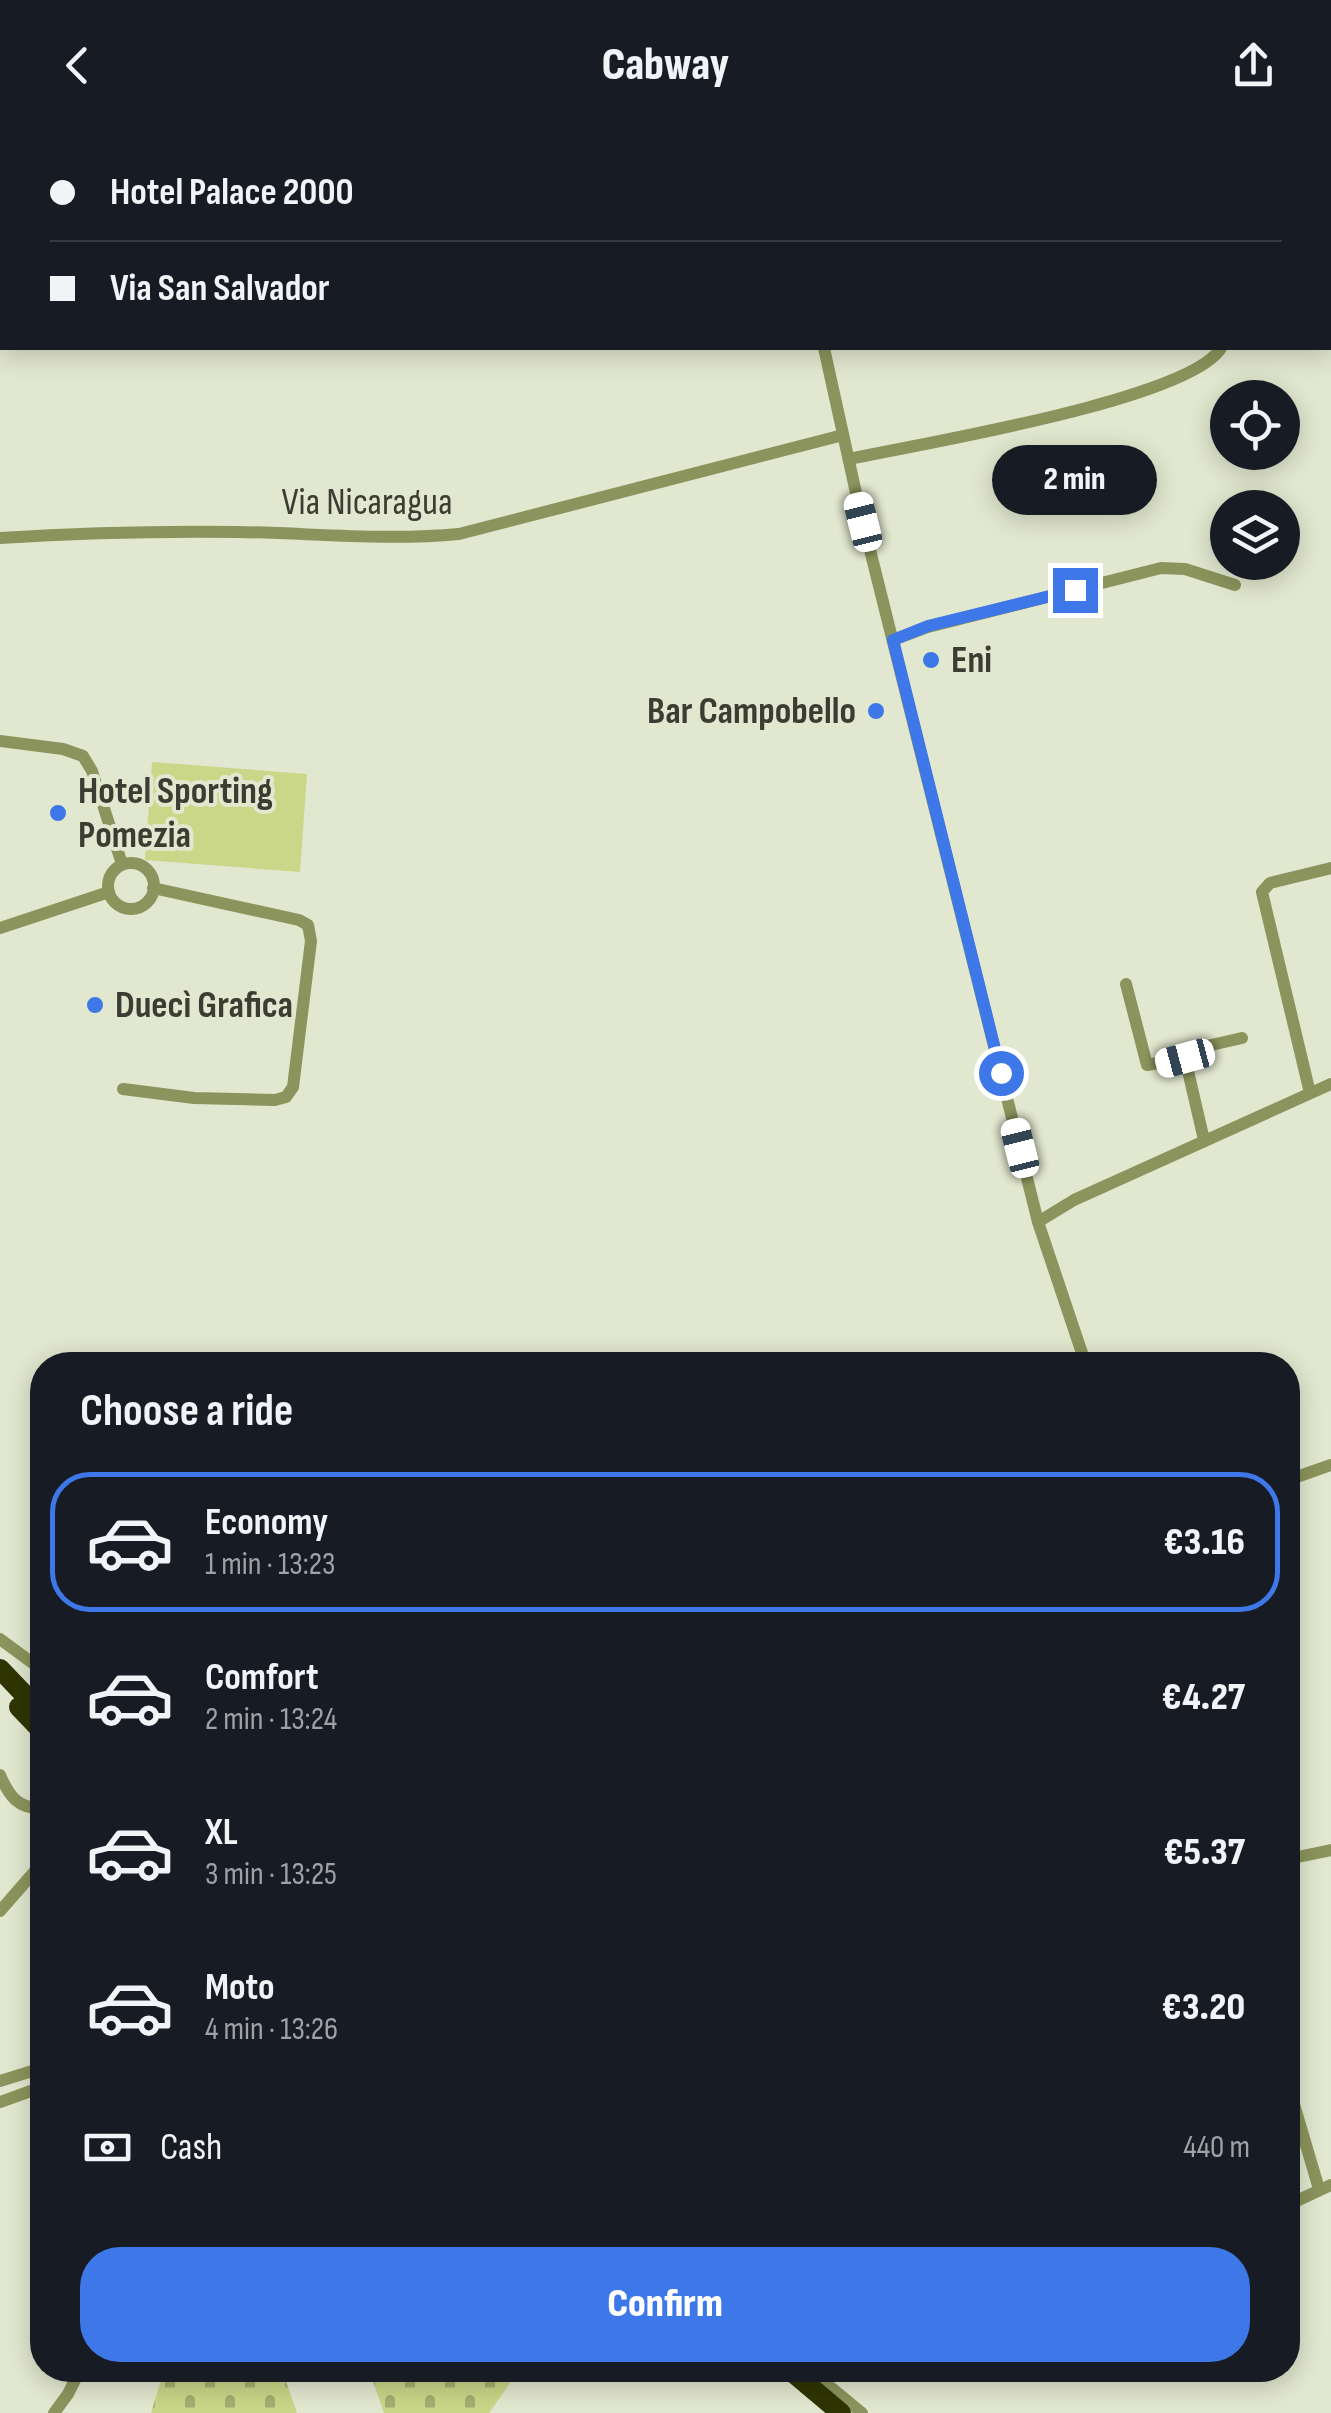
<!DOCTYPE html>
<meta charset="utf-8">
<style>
:root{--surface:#171b24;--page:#20242c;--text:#f1f3f6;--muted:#9ea1a6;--line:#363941;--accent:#3e78e8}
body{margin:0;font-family:"Sofia Sans Condensed",sans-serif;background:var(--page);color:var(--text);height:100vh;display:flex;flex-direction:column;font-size:38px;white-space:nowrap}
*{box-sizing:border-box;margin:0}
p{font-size:32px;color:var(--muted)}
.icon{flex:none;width:55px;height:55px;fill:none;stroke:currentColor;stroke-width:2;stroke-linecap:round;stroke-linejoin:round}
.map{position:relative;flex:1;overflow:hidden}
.details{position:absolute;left:30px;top:1222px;width:1270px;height:1030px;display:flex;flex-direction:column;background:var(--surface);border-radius:40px;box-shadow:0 5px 25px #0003}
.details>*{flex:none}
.banner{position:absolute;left:0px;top:0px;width:1332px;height:220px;box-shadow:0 5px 25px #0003;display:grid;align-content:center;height:220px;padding:0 50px;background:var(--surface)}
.fabs{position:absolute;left:1210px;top:250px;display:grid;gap:20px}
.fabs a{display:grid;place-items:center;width:90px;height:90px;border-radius:50%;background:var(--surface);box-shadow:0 5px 25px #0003;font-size:50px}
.end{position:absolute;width:45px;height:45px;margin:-22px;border:12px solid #3e78e8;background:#fff;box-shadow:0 0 0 5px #fff}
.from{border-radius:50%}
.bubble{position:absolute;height:70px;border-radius:35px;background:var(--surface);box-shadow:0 5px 25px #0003;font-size:32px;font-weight:800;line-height:70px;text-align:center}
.car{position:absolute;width:30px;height:60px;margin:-30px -15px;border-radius:12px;box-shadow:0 0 8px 2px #0007;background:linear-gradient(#fff 24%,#345 0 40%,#fff 0 76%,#345 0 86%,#fff 0)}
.banner b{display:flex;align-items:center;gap:35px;height:95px;font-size:38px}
.banner b+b{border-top:2px solid var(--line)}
.banner i{width:25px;height:25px;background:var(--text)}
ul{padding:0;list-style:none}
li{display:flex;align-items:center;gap:30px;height:140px;margin:0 20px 15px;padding:0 30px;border:5px solid transparent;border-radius:40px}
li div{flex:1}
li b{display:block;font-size:38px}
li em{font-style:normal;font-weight:800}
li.selected{border-color:var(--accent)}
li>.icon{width:90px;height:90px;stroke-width:1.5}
h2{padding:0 50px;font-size:45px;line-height:120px}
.pay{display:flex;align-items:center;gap:25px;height:110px;padding:0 50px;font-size:38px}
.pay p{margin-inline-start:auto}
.button{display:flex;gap:20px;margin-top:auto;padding:20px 50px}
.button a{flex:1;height:115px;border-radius:40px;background:var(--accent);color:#fff;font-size:40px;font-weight:800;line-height:115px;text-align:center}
header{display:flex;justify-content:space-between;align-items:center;height:130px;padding:0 50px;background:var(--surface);font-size:45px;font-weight:800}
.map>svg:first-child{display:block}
.cemetery{fill:url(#cemetery-stones)}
.green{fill:#cad688}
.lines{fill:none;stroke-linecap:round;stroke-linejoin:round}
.minor{stroke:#8b945c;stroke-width:12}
.highway{stroke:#2f3502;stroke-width:20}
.route{stroke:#3e78e8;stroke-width:12}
.poi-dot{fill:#3e78e8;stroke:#e2e7cf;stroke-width:4}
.labels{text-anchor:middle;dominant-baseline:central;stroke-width:8;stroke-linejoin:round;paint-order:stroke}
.street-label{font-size:38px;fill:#3b3d33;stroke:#e2e7cf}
.poi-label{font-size:38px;font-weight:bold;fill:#3b3d33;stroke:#e2e7cf;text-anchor:start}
</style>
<header><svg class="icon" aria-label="back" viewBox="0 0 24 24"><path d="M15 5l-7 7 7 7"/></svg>Cabway<svg class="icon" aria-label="share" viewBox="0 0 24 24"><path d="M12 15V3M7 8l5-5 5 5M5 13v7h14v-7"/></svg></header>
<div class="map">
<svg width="1331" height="2283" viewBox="0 0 1331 2283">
<defs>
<pattern id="cemetery-stones" width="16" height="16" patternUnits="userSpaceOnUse" patternTransform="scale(2.5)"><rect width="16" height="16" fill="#cad688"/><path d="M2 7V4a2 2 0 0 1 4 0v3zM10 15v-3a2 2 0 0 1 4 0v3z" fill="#a5af70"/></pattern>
</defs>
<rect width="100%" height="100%" fill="#e2e7cf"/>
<!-- cemetery -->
<path class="cemetery" d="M164 2240H282L297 2283H151Z
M369 2240H519L489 2283H384Z"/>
<!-- green -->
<path class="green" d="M152 632 307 644 300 742 145 730Z"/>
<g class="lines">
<!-- minor -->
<path class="minor" d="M92 0 94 2
M174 0 176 2
M717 0 719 2
M1178 0 1179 2
M752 2 754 0
M1008 2 1010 0
M824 218 858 372 1038 1092 1086 1235
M849 329C919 314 1189 270 1221 218
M0 408C79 403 158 401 237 402 311 403 385 411 459 404L843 305
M893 510 928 497 1161 438 1185 439 1235 455
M0 611 63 619 83 626 92 641 122 734
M108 756a23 23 0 1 1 46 0a23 23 0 1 1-46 0Z
M0 798 109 762
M1126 854 1147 935 1185 928 1189 920 1242 908
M1185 928 1204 1010
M123 959 194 968 275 970 286 967 293 957 311 811 308 795 299 790 153 758
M1310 963 1262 762 1270 753 1331 738
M1038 1092 1074 1070 1331 954
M1288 1350 1331 1335
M0 1509 42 1540
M0 1645C9 1666 18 1679 42 1678
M1288 1729 1331 1720
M0 1781 42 1733
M0 1951 42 1938
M1288 1954 1319 2059
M0 1972 42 1957
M1288 2075 1331 2055
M810 2240 862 2283
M54 2283 68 2264 80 2240"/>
<!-- highway -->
<path class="highway" d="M0 1539 42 1583
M19 1577 42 1601
M790 2240 841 2283"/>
</g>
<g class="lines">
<!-- route -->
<path class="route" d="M1001 943 893 510 928 496 1075 460"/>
</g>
<!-- markers -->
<g class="poi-dot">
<circle cx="931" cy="530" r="10"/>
<circle cx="876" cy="581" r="10"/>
<circle cx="58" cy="683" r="10"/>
<circle cx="95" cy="875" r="10"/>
</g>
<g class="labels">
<!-- street labels -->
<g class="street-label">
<text x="367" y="372">Via Nicaragua</text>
</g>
<!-- poi labels -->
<g class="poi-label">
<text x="951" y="530">Eni</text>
<text x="856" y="581" text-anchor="end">Bar Campobello</text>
<text x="78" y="661">Hotel Sporting<tspan x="78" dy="44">Pomezia</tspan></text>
<text x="115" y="875">Duecì Grafica</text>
</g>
</g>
</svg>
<div class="fabs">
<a><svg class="icon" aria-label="locate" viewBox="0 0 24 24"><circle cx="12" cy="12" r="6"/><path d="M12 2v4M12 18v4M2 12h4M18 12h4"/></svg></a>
<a><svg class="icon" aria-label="layers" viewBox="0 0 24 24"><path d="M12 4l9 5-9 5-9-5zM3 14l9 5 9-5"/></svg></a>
</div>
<i class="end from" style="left:1001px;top:943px"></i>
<i class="end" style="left:1075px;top:460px"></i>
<div class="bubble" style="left:992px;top:315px;width:165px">2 min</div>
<i class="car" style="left:863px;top:392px;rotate:346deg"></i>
<i class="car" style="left:1185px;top:928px;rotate:255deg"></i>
<i class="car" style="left:1020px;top:1018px;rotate:346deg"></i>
<div class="banner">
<b><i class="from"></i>Hotel Palace 2000</b>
<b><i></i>Via San Salvador</b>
</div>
<section class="details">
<h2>Choose a ride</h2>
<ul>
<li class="selected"><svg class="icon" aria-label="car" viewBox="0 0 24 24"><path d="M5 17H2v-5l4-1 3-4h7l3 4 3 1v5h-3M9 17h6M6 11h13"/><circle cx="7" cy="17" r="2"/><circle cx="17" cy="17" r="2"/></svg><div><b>Economy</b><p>1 min · 13:23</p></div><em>€3.16</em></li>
<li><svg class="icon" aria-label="car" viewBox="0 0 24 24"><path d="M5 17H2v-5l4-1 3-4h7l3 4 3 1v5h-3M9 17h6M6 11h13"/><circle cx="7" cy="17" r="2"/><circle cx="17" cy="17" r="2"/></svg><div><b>Comfort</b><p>2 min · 13:24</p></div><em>€4.27</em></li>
<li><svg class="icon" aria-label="car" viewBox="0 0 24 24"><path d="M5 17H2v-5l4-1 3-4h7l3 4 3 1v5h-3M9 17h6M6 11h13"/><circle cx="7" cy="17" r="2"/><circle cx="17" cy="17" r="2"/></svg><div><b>XL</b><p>3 min · 13:25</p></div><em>€5.37</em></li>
<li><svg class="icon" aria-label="car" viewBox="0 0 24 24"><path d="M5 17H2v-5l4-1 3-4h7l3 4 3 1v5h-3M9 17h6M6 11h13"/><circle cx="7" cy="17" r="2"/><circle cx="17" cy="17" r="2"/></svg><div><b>Moto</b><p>4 min · 13:26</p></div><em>€3.20</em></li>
</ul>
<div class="pay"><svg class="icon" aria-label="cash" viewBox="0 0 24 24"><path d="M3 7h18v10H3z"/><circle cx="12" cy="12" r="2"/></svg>Cash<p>440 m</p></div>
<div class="button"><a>Confirm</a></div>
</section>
</div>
